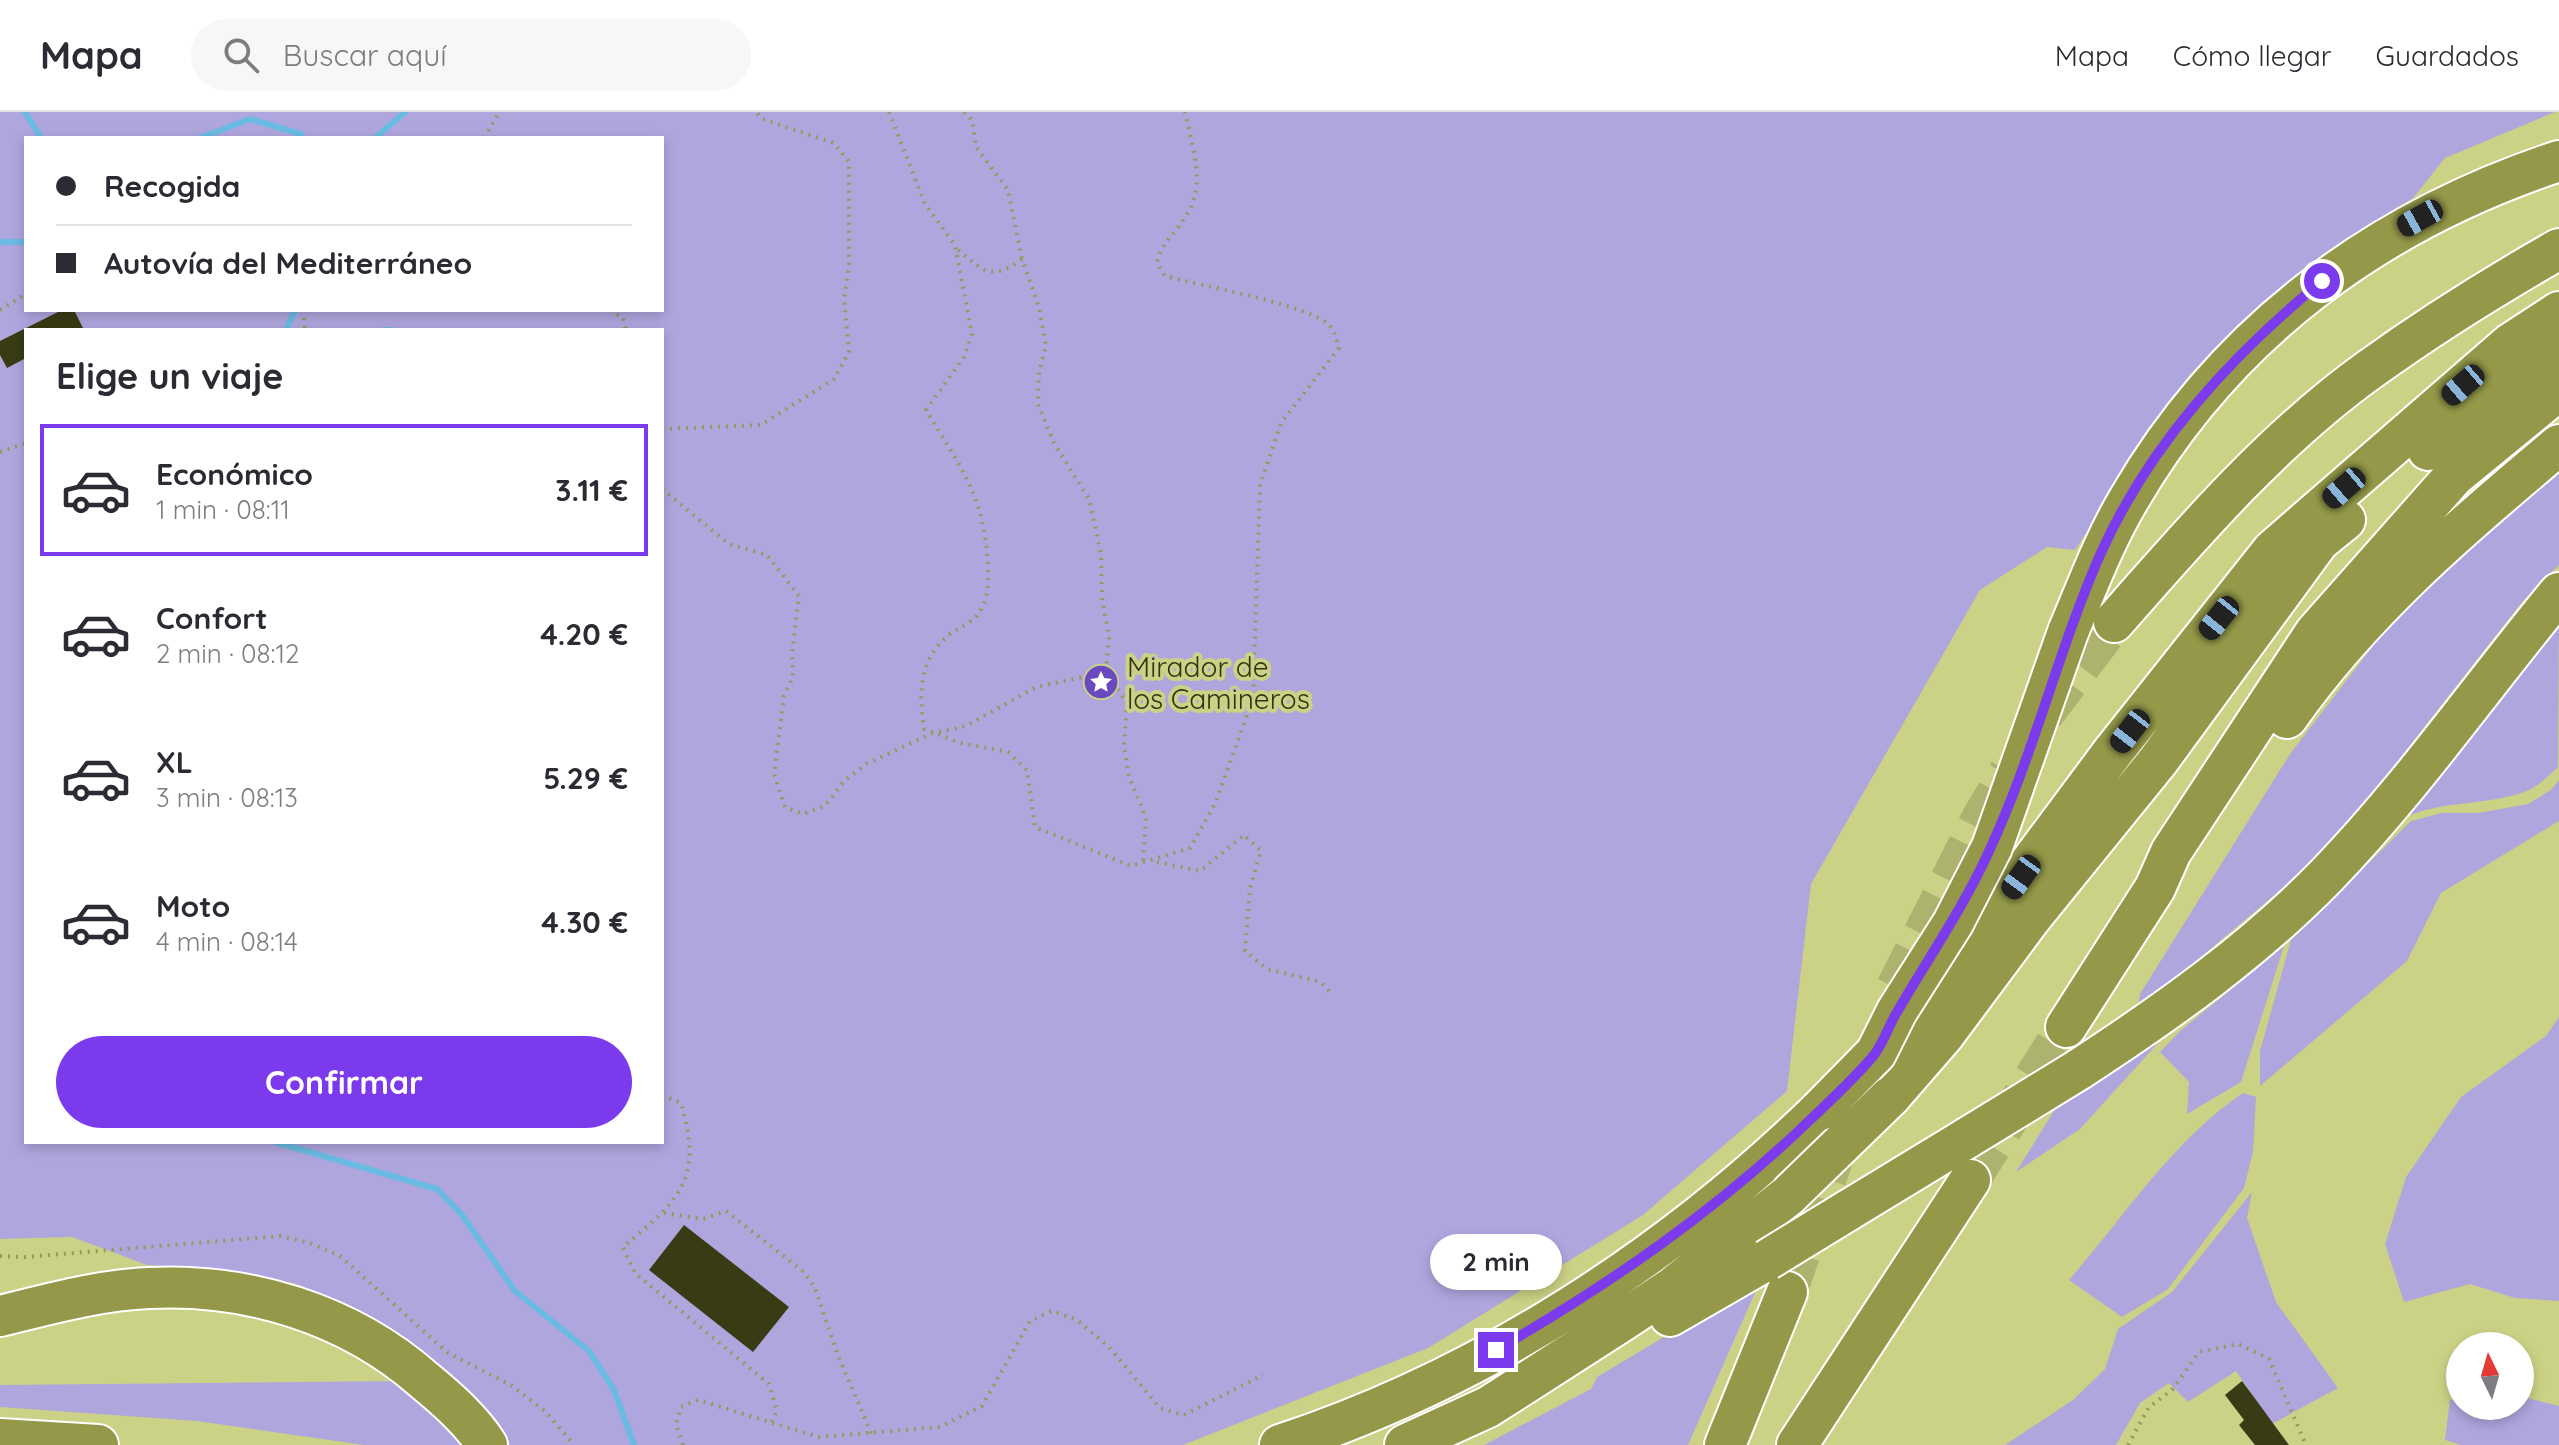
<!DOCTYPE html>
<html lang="es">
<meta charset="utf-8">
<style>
:root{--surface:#fff;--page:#f7f7f7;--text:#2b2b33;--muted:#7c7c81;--line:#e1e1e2;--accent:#7c3aed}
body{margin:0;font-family:Quicksand,sans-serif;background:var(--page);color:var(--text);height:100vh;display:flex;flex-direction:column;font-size:30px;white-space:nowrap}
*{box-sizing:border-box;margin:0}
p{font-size:26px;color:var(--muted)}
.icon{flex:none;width:44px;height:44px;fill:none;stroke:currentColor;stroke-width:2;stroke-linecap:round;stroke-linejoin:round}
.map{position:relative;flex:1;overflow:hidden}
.drawer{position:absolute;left:24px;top:216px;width:640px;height:816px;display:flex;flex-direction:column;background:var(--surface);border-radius:0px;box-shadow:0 4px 12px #0003}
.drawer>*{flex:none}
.banner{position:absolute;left:24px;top:24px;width:640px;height:176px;border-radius:0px;box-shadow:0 4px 12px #0003;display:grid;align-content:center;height:176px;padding:0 32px;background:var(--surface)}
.needle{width:52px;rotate:355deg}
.buttons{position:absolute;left:2446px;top:1220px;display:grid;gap:16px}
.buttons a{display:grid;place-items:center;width:88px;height:88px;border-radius:50%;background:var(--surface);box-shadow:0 4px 12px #0003;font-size:40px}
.end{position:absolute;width:36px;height:36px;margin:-18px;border:10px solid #7c3aed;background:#fff;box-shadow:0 0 0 4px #fff}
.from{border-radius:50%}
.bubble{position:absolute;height:56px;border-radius:28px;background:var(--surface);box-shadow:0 4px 12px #0003;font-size:26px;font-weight:700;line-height:56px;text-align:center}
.car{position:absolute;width:24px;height:48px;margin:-24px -12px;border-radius:10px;box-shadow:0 0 6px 2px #0007;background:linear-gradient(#222 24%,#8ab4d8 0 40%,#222 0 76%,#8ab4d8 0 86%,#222 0)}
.banner b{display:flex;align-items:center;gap:28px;height:76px;font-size:30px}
.banner b+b{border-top:2px solid var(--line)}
.banner i{width:20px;height:20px;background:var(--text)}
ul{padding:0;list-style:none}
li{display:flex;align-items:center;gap:24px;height:132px;margin:0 16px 12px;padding:0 16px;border:4px solid transparent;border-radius:0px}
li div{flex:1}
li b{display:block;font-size:30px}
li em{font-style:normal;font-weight:700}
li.selected{border-color:var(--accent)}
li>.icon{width:72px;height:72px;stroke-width:1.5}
h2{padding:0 32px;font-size:36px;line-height:96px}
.action{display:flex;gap:16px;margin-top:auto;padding:16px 32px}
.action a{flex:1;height:92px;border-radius:48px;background:var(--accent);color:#fff;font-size:32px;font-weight:700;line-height:92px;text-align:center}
header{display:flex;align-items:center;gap:48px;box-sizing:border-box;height:112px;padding:0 40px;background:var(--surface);border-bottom:2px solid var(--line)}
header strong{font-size:38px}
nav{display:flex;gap:44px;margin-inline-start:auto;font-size:28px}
.search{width:560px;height:72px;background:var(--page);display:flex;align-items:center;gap:20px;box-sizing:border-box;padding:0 28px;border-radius:44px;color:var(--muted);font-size:30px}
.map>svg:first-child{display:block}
.green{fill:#afa6de;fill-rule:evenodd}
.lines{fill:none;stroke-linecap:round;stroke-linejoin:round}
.stream{stroke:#6abbe3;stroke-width:6}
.building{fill:#393b14}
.highway-tunnel{stroke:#adb26e;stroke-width:40;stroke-dasharray:40 20;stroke-linecap:butt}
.highway-casing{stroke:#fff;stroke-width:44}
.path{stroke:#95995c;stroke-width:4;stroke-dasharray:2 6;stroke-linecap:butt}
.highway{stroke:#949848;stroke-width:40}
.highway-bridge-casing{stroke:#fff;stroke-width:44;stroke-linecap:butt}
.highway-bridge{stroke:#949848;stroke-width:40}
.route{stroke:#7c3aed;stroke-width:10}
.labels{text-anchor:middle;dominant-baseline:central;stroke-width:8;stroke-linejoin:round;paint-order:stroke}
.poi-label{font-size:28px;fill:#313313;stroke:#ccd285;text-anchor:start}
</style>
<header>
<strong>Mapa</strong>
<div class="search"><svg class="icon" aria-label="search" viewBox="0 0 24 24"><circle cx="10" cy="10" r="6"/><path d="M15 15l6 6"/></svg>Buscar aquí</div>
<nav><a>Mapa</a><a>Cómo llegar</a><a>Guardados</a></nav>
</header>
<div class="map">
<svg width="2559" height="1333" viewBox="0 0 2559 1333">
<rect width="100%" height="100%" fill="#ccd285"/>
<!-- green -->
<path class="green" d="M0 0H2555L2445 46 2413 86 2327 139 2192 260 2075 438 2047 435 1980 478 1811 772 1787 979 1643 1103 1428 1236 1183 1333H503L439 1260 368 1203 297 1172 219 1157 147 1153 72 1125 0 1127ZM26 26H662V198H26ZM26 218H662V1030H26Z
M2559 359V453L2522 490 2329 737 2137 899 2140 882 2290 642 2379 526 2491 414Z
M2559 496 2558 655C2549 663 2540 673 2529 678 2488 695 2440 687 2402 707Z
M2559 668V709L2441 781 2407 849 2260 974V939L2291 828 2411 709 2442 701H2478L2528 692 2551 678Z
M2284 834 2241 970 2187 1002 2189 970 2160 940 2180 919Z
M2559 905V1189L2515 1186 2470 1172 2404 1190 2385 1132 2406 1065 2461 985 2546 924Z
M2177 910 2080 1017 2016 1060 2062 986Z
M2243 981 2256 985 2253 1040 2244 1076 2168 1177 2122 1205 2069 1168C2124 1105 2173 1028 2243 981Z
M2252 1080 2247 1106 2276 1190 2338 1276 2272 1312 2236 1259 2188 1290 2169 1271 2140 1291 2116 1333H2005L2073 1288 2105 1257 2118 1217 2172 1180Z
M1761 1167 1688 1333H1484L1591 1277 1597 1265Z
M398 1269 430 1293 465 1333H364L197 1309 0 1295V1273Z
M2520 1284 2559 1294V1333H2461L2445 1328 2450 1288 2460 1286V1294H2520Z"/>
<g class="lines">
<!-- stream -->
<path class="stream" d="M25 0 41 26
M200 26 250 7 301 22 303 26
M375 26 405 0
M0 130H26
M286 218 295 198
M385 218H391
M275 1030 437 1077 462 1103 515 1179 589 1239 614 1278 634 1333"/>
</g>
<!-- building -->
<path class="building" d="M62 198H74L84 218H26V246L7 256 0 243V229Z
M684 1113 789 1195 753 1240 649 1158Z
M2242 1269 2259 1292 2289 1333H2255L2239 1313 2244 1308 2225 1283Z"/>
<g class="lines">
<!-- highway-tunnel -->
<path class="highway-tunnel" d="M2044 602 2114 510
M1896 876 1982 705 2009 660
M1970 1068 2066 915
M1787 1180 1839 1030"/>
<defs>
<path id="highway" d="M2428 338 2559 237
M2114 510C2192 421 2273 327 2369 258 2430 214 2494 174 2559 137
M2068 520C2087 475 2104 429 2129 387 2226 220 2377 109 2559 49
M2287 606C2361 500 2461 415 2559 333
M2066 915 2155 776 2171 740 2315 521 2454 364 2559 278
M1889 928 1926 891 2112 641 2273 438 2510 232 2559 200
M2078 958C2167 900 2253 839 2327 763 2412 675 2481 575 2559 481
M1890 985 1943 924 2030 807 2158 649 2319 429 2345 408
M1847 1099 1967 1026
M0 1204C49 1192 99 1178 149 1176 248 1171 349 1202 424 1268 447 1287 471 1308 487 1333
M1670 1204 1767 1148
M0 1327 98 1333
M1280 1333C1483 1266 1668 1146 1820 998
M1405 1333 1488 1295 1619 1211 1672 1176 1789 1083
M1725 1333 1787 1180
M1797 1333 1970 1068"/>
</defs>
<!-- highway casing -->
<use href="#highway" class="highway-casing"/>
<!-- path -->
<path class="path" d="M889 0 925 92 955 133 972 222 964 245 926 298C961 356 985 384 988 455 988 473 989 485 979 501 973 511 959 515 950 522 918 548 919 581 924 617L961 631 1008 640 1027 658 1035 715 1131 754 1190 736 1216 690 1253 586 1260 373 1281 311 1339 236C1336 225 1334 215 1324 209 1290 189 1206 175 1165 164L1157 151C1161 130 1175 122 1186 104 1207 72 1192 34 1185 0
M964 0 972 8 976 35 1008 78 1022 147
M484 26 499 0
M958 138C984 160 992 169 1022 147L1039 195 1046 234 1039 260 1038 292 1054 331 1089 387 1101 442 1102 485 1109 526 1106 560
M0 198 26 182
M303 198 305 218
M610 198 623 206 626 218
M662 317 761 313 834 267 849 240 844 187 849 154V50L834 31 762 7 756 0
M0 340 26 331
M662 377 729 432 767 443 799 484 792 542 793 565 784 584 774 662 785 695 803 702 825 694 844 669 866 652 933 621 966 614 1036 575 1106 560 1127 592 1124 635 1129 664 1146 706 1143 751
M1157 750 1200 759 1244 723 1261 739 1250 776 1245 839 1267 857 1321 870 1331 881
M662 983 681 991C704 1068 679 1088 623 1135L635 1161 769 1272 777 1299 771 1312
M664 1101 703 1107 726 1099 804 1160 815 1176 837 1241 872 1323
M0 1144 25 1145 281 1124 310 1131 340 1144 448 1241 511 1273 546 1300 574 1333
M683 1333 676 1312 681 1295 698 1288 819 1325 940 1315 982 1294 1030 1209 1052 1199 1077 1208 1109 1235 1160 1296 1184 1303 1263 1263
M2128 1333 2149 1295 2172 1278 2199 1240 2238 1232 2269 1247 2306 1333"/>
<!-- highway -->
<use href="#highway" class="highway"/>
<defs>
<path id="highway-bridge" d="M1820 998 1876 941 1897 899 1953 811 1992 735 2068 520
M1967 1026 2078 958
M1789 1083 1890 985
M1767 1148 1847 1099"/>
</defs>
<!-- highway-bridge casing -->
<use href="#highway-bridge" class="highway-bridge-casing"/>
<!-- highway-bridge -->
<use href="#highway-bridge" class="highway-bridge"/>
</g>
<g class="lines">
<!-- route -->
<path class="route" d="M1496 1238C1610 1172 1716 1099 1810 1008 1832 987 1855 966 1874 943 1884 930 1889 913 1897 900 1929 845 1964 795 1990 737 2034 642 2058 539 2100 443 2149 333 2230 245 2322 169"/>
</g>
<!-- icons -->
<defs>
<symbol id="sight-disc" viewBox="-11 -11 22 22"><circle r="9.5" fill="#6b49c1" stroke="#ccd285"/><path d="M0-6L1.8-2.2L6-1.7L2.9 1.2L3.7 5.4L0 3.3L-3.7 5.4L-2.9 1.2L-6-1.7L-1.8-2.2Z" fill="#fff"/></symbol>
</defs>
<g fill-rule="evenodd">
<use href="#sight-disc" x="1081" y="550" width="40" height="40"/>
</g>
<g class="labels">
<!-- poi labels -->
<g class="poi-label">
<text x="1127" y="554">Mirador de<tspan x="1127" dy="32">los Camineros</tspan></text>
</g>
</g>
</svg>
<div class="buttons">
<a><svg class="needle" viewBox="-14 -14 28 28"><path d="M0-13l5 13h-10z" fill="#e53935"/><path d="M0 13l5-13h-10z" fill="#7c7c81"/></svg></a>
</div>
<i class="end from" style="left:2322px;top:169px"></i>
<i class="end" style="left:1496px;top:1238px"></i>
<div class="bubble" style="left:1430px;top:1122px;width:132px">2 min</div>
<i class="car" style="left:2420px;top:106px;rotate:241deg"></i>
<i class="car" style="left:2463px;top:273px;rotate:229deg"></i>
<i class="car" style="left:2344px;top:376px;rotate:229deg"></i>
<i class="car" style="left:2219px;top:506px;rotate:219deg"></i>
<i class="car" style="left:2130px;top:619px;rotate:218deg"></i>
<i class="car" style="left:2021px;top:765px;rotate:216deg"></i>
<div class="banner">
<b><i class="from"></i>Recogida</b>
<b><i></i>Autovía del Mediterráneo</b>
</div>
<section class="drawer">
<h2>Elige un viaje</h2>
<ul>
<li class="selected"><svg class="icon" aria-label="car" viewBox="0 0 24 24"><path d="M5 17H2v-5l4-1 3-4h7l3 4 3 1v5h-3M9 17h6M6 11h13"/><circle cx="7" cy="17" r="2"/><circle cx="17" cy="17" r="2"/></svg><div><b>Económico</b><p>1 min · 08:11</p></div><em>3.11 €</em></li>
<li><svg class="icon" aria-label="car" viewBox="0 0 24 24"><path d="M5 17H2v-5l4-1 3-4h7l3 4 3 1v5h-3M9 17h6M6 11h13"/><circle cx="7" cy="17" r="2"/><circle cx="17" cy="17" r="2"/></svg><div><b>Confort</b><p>2 min · 08:12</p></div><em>4.20 €</em></li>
<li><svg class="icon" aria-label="car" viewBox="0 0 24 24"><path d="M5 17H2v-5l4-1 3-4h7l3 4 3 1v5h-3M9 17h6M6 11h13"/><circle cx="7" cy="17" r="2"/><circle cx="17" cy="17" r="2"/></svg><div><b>XL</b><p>3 min · 08:13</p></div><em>5.29 €</em></li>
<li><svg class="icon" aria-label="car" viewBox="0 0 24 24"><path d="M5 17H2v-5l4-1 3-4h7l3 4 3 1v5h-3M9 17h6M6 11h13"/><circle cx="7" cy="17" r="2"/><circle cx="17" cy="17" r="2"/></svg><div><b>Moto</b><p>4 min · 08:14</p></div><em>4.30 €</em></li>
</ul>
<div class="action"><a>Confirmar</a></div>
</section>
</div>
